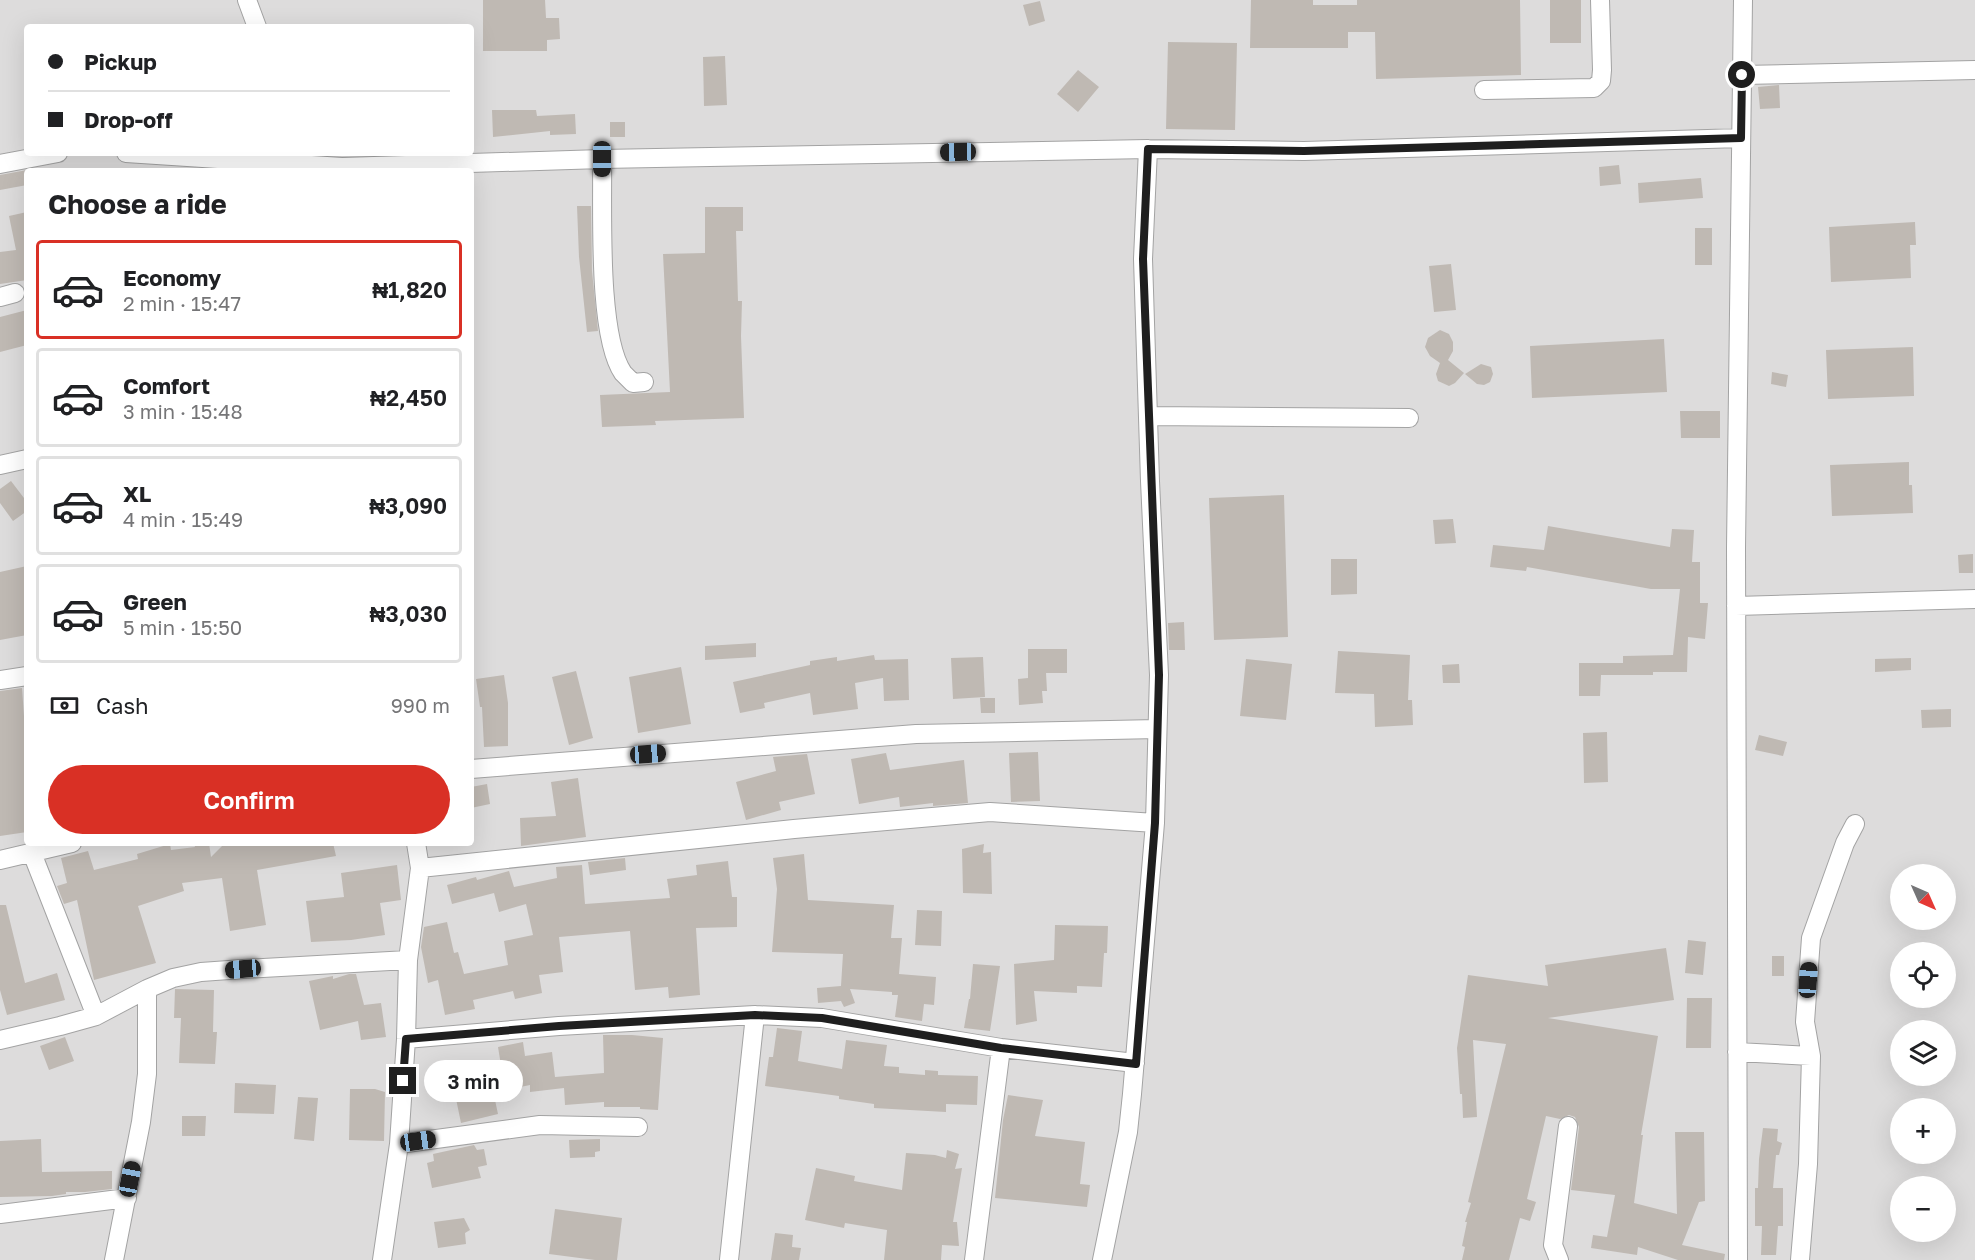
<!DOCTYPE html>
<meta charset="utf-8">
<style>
:root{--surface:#fff;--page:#f6f6f6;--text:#202124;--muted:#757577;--line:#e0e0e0;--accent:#d93025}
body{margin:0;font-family:"Golos Text",sans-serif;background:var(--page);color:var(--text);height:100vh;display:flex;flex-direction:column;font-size:22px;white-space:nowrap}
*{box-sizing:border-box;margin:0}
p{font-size:20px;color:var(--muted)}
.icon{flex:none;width:33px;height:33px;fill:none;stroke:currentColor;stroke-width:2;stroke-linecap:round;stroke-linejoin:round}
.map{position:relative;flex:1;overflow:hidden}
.panel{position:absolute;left:24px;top:168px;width:450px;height:678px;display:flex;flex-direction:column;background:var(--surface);border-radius:6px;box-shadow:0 6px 24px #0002}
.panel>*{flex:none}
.top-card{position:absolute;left:24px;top:24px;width:450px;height:132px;border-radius:6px;box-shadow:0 6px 24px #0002;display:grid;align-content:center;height:132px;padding:0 24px;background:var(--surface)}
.needle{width:39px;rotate:135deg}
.tools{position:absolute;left:1890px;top:864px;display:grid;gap:12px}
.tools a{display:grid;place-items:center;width:66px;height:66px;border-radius:50%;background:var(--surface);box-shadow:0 6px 24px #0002;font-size:30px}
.end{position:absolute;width:27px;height:27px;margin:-14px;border:8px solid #1f1f1f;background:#fff;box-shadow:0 0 0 3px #fff}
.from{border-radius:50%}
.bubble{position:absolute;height:42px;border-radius:21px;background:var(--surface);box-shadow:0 6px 24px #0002;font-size:20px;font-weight:600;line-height:42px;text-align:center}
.car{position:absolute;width:18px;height:36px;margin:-18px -9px;border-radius:8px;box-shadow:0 0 4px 2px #0007;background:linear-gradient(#222 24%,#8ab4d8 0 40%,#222 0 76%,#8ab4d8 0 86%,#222 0)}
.top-card b{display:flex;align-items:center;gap:21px;height:57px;font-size:22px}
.top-card b+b{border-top:2px solid var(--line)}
.top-card i{width:15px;height:15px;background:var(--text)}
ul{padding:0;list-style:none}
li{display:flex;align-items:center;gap:18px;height:99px;margin:0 12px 9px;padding:0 12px;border:3px solid var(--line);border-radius:6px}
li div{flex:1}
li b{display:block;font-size:22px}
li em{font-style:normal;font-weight:600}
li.on{border-color:var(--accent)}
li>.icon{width:54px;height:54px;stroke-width:1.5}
h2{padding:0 24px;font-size:27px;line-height:72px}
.pay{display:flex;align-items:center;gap:15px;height:66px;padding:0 24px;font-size:22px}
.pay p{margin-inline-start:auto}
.button{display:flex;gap:12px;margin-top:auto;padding:12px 24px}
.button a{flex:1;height:69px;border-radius:36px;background:var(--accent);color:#fff;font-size:24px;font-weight:600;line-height:69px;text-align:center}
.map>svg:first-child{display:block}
.residential{fill:#dddcdc;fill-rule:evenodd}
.building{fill:#bfb9b3}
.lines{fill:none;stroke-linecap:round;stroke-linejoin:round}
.minor-casing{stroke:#a3a3a3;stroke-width:20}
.minor{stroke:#fff;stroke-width:18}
.route{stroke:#1f1f1f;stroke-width:8}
</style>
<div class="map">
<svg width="1975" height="1260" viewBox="0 0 1975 1260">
<rect width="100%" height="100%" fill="#efede6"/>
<!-- residential -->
<path class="residential" d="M0 0H1975V1260H0ZM27 27H471V153H27ZM27 171H471V843H27ZM1900 874H1946V920H1900ZM1900 952H1946V998H1900ZM1900 1030H1946V1076H1900ZM1900 1108H1946V1154H1900ZM1900 1186H1946V1232H1900Z"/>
<!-- building -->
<path class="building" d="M483 0H545L546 18H559L560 39 547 40V51H483Z
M1251 0H1313V5H1357V0H1520L1521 75 1376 79 1375 32H1348V48H1250Z
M1550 0H1581V43H1550Z
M1040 1 1045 21 1029 26 1023 5Z
M1168 42 1237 43 1235 130 1166 129Z
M725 56 727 105 704 106 703 57Z
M1078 70 1099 87 1078 112 1057 94Z
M1779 85 1780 108 1760 109 1758 87Z
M492 110H536L537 116 575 114 576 134 550 135V131L493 137Z
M610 122H625V137H610Z
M1619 165 1621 184 1600 186 1599 167Z
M27 170V185L0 190V175Z
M1701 178 1703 198 1639 203 1638 183Z
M577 206H591L592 271 598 331 587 332 579 257Z
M705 207H743V231H736L738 301H742L741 336 744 418 655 421 656 425 602 427 600 395 670 392 663 254 705 253Z
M27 212V280L0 284V252L16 250 9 216Z
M1915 222 1916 245H1910L1911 278 1831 282 1829 227Z
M1695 228H1712V265H1695Z
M1451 264 1456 310 1434 312 1429 266Z
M27 310V345L0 352V317Z
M1440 330 1449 334 1453 342V351L1448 360 1464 373 1455 383 1449 386 1438 381 1436 374 1440 363 1430 356 1425 347 1428 338Z
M1664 339 1667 392 1532 398 1530 346Z
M1913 347 1914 396 1828 399 1826 350Z
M1481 364 1491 367 1493 374 1490 382 1484 385 1477 384 1465 374Z
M1772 372 1788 375 1786 387 1771 384Z
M1680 411H1720V438H1681Z
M1909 462V485H1912L1913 513 1832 516 1830 465Z
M11 481 27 502V511L13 521 0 503V489Z
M1284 495 1288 637 1214 640 1209 498Z
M1453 519 1456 543 1435 544 1433 520Z
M1548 526 1670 547 1672 529 1694 530 1692 562H1700V603H1708L1705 639 1688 637 1687 672H1653V675H1601L1600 696H1579V663H1623V656L1673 655 1680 589H1651L1527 567 1526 571 1490 567 1493 545 1544 550Z
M1973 554V573H1959L1958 555Z
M1331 559H1357V594L1331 595Z
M27 566V635L0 640V572Z
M1184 622 1185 650H1169L1168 623Z
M756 643V657L705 660V646Z
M1028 649H1067V673H1046L1047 691H1042L1043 703 1019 705 1018 679 1028 678Z
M1338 651 1410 655 1408 700H1412L1413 725 1375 727 1374 694 1335 693Z
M874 655 875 660 908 659 909 700 884 701 883 678 855 683 858 709 813 715 810 693 764 703 765 708 740 713 733 682 810 665V661L837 657V661Z
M983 657 985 697 953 699 951 658Z
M1911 658V670L1875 672V659Z
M1246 659 1292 664 1286 720 1240 716Z
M1459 664 1460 683H1443L1442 665Z
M681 667 691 724 638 733 629 677Z
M576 671 593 738 569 745 552 677Z
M504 675 508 703V746L484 747 482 707H480L476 679Z
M22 688 24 716 27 715V832L0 836V691Z
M980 698H995V713H981Z
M1951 709V727L1922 728 1921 710Z
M1607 732 1608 782 1584 783 1583 733Z
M1759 735 1787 742 1783 756 1755 750Z
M1038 752 1040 801 1011 802 1009 753Z
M886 753 890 770 964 760 968 803 933 806V803L900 807 899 797 859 804 851 759Z
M807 754 815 794 779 802 781 810 746 820 736 782 776 771 773 757Z
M578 778 586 837 521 846 520 818 556 816 551 782Z
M487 784 490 804 471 808V787Z
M194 843H209L211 857 225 843H333L336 856 257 870 266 925 230 931 222 878 182 883 184 891 138 906 156 963 94 980 77 900 64 904 57 886 67 883 61 858 88 851 94 870 138 859 137 854 170 844 171 850 195 847Z
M984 844 983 853 991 852 992 894 963 893 962 849Z
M804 854 808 900 894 905 891 938H902L899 974 936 977 934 1005 924 1004 922 1021 895 1017 898 995H892V992L850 989 855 1003 844 1007 841 1001 818 1003 817 988 841 986 843 954 772 952 777 889 773 858Z
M625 858 626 870 590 875 588 862Z
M728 861 732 897H737V927L696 928 700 995 669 998 668 987 635 990 630 931 559 937 563 972 539 975 542 993 515 999 513 991 473 1000 475 1009 445 1015 438 980 428 983 421 947 424 927 447 922 454 953 458 952 464 974 508 965 504 941 533 935 526 904 499 912 494 893 452 904 447 885 476 877 477 880 509 871 514 887 557 878 556 867 582 865 585 904 670 898 667 879 697 875 696 865Z
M397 865 401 900 380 903 385 935 351 940 311 942 306 901 344 897 341 873Z
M0 905H6L25 983 57 973 65 1000 7 1015 0 990Z
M917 910 942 911 941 946 915 945Z
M1055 925 1108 926 1107 953H1104L1102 987 1077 986V993L1034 991 1037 1021 1016 1025 1014 964 1054 960Z
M1688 940 1706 942 1703 975 1685 973Z
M1666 948 1674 1000 1548 1018 1658 1036 1641 1135H1643L1634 1203 1677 1214 1675 1132H1704L1705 1201 1699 1202 1682 1245 1725 1254 1724 1260H1678L1638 1247 1637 1255 1591 1248 1593 1235 1607 1237 1615 1195 1571 1190 1579 1127 1575 1117 1569 1115 1560 1119 1546 1116 1527 1199 1536 1202 1530 1221 1520 1218 1509 1260H1462L1465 1247 1462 1246 1467 1222H1465L1471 1203 1468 1202 1506 1044 1473 1040 1477 1117 1463 1118 1462 1094H1460L1457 1048 1468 975 1548 986 1545 965Z
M1772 956H1784V976H1772Z
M973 964 1000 966 990 1031 964 1028 969 999H970Z
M349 974H356L364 1005 381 1003 386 1037 361 1040 358 1021 320 1030 309 981 333 976V979Z
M175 989 214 990 213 1032H217L215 1064 179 1063 181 1018H174Z
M1687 998H1712L1711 1048H1686Z
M777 1028 802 1031 798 1061 842 1069 846 1040 887 1045 884 1066 899 1067V1073L925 1075V1070L938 1071V1075L978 1076 977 1105 946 1104V1112L874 1108V1104L839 1099V1096L765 1086 769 1057H773Z
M603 1035H632L663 1038 658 1110 640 1109V1107H604V1102L565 1105 564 1088 530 1092V1085L505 1090 498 1047 523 1042 525 1056 552 1052 555 1077 604 1073Z
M65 1037 74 1061 49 1070 40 1046Z
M235 1083 276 1085 274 1114 234 1113Z
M492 1086 498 1114 461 1123 455 1094Z
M350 1089H375L385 1092 384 1141 349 1140Z
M1008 1095 1043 1100 1035 1136 1085 1142 1080 1184 1090 1185 1087 1207 995 1198 1003 1120Z
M298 1097 318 1098 314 1141 294 1139Z
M182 1116H206L205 1136H182Z
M1763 1128 1778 1129 1777 1141 1782 1143 1779 1155H1776L1773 1188H1783V1226H1778L1776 1255H1761L1762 1226H1755V1188H1758L1759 1159Z
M41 1139 42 1172 112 1171V1189L85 1192H66V1194L52 1196 0 1197V1141Z
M600 1139V1151L595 1152V1157L570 1158 569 1140Z
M474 1145 477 1150 484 1149 487 1165 478 1167 481 1178 432 1188 427 1163 434 1161 433 1154Z
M947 1150 959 1154 955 1169 962 1168 953 1222H957L959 1246 942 1245 941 1260H884L887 1230 845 1223 844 1228 805 1220 816 1168 855 1176 854 1181 902 1190 906 1153 935 1155 946 1158Z
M555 1209 622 1218 617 1260H595L549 1254Z
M464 1218 470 1230 465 1233 466 1244 438 1248 434 1222Z
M775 1233 793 1235 792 1247 801 1248 799 1260H771Z"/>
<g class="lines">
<defs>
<path id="minor" d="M247 0 257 27
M1742 75 1975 70
M1484 90 1594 88 1601 81 1602 70 1600 0
M126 153 342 167 602 159 1148 149 1304 151 1741 138
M602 159C603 208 597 335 623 373 626 376 630 380 633 383L644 382
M0 164 58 153
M0 297 15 293
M1148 416 1409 418
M0 465 27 459
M1736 606 1975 599
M0 680 27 676
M471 769 916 734 1157 729
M32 853 96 1016
M0 860 72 843
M420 868 794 829 990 812 1155 823
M406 1039 559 1026 755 1015 822 1018 1001 1048 1135 1063
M0 1040 60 1026 96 1016 147 989 173 978 201 972 243 969 408 960
M1737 1052 1811 1056
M399 1144 540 1125 638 1127
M0 1214 127 1198
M114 1260 141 1122 147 1074V989
M382 1260 399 1144 406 1039 408 960 420 868 416 843
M729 1260 755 1015
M974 1260 1001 1048
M1102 1260 1128 1132 1132 1094 1155 823 1159 675 1150 481 1143 259 1148 149
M1559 1260 1553 1245 1568 1126
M1738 1260 1736 548 1743 0
M1800 1260 1808 1164 1811 1056 1805 1022 1811 938 1845 843 1855 824"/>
</defs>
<!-- minor casing -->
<use href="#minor" class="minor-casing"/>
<!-- minor -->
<use href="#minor" class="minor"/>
</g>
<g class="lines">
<!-- route -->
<path class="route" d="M403 1081 406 1039 559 1026 755 1015 822 1018 1001 1048 1136 1064 1155 823 1159 675 1143 259 1148 149 1304 151 1741 138 1742 75"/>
</g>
</svg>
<div class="tools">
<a><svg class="needle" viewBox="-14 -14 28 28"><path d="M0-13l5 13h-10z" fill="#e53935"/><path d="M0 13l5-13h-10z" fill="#757577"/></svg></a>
<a><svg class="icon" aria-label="locate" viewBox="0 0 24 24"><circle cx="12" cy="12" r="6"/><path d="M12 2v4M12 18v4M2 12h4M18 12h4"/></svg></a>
<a><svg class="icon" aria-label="layers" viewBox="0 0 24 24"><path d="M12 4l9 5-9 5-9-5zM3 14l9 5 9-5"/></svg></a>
<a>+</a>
<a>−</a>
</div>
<i class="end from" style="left:1742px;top:75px"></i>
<i class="end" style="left:403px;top:1081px"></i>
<div class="bubble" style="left:424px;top:1060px;width:99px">3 min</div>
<i class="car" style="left:958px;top:152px;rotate:269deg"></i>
<i class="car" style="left:602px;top:159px;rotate:180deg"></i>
<i class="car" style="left:648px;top:754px;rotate:86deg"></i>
<i class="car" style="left:243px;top:969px;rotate:265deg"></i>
<i class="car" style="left:1808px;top:980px;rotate:4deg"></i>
<i class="car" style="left:418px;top:1141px;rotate:82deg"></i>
<i class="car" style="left:130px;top:1179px;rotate:11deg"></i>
<div class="top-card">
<b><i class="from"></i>Pickup</b>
<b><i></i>Drop-off</b>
</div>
<section class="panel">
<h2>Choose a ride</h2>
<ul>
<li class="on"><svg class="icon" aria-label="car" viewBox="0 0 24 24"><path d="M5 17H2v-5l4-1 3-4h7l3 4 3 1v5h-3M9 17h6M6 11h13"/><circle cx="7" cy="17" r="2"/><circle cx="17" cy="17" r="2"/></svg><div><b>Economy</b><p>2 min · 15:47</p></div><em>₦1,820</em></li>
<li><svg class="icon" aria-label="car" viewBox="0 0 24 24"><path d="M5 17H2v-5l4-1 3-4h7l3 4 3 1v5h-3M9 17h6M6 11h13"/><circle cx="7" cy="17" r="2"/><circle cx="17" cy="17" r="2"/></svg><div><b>Comfort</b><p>3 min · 15:48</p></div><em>₦2,450</em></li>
<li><svg class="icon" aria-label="car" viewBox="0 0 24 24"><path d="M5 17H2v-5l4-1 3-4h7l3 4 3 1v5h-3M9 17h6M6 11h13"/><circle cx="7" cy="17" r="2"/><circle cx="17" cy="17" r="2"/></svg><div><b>XL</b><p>4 min · 15:49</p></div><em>₦3,090</em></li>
<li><svg class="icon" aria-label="car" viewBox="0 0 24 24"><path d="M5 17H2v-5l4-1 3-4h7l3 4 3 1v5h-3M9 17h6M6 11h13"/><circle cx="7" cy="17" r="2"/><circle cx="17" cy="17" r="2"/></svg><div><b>Green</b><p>5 min · 15:50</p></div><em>₦3,030</em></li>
</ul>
<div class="pay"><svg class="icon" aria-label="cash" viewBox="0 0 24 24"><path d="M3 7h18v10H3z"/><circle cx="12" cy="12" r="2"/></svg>Cash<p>990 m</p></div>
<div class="button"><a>Confirm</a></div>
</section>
</div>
